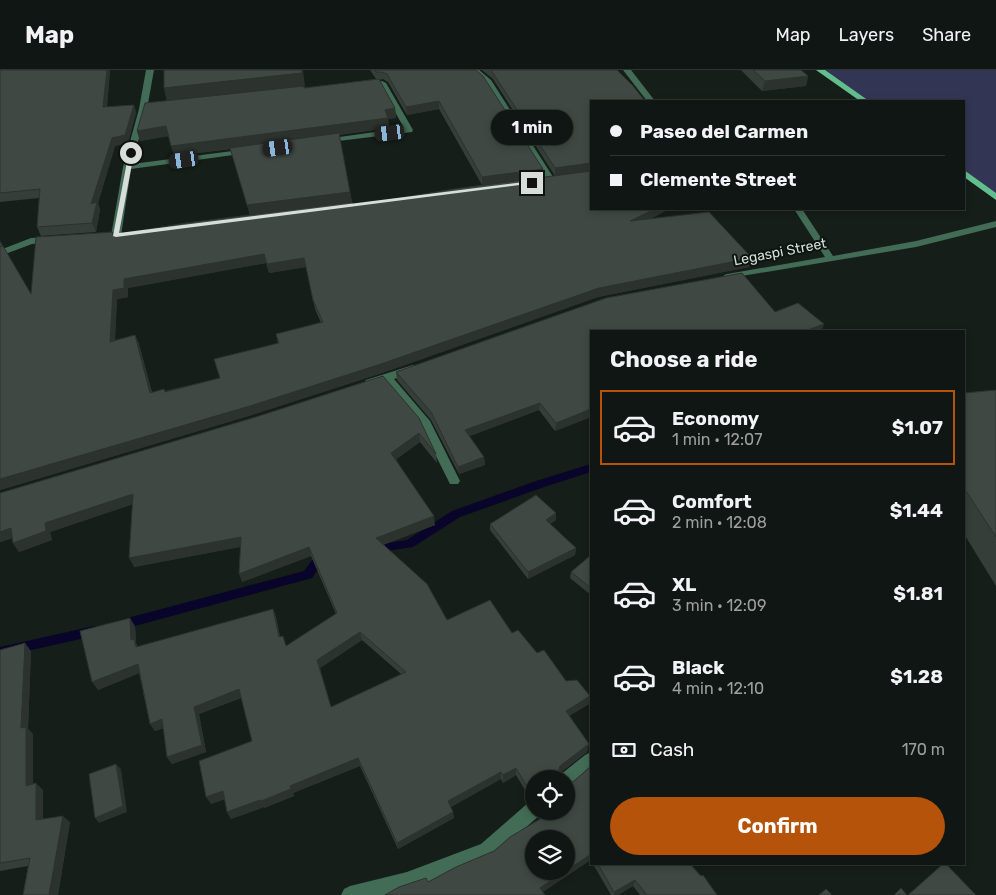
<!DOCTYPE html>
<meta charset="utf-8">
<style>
:root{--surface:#101613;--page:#1e2321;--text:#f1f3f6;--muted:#9c9fa0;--line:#303533;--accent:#b45309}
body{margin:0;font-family:Rubik,sans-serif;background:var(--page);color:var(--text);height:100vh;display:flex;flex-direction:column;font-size:19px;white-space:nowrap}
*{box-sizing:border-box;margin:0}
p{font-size:16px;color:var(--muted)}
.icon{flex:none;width:28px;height:28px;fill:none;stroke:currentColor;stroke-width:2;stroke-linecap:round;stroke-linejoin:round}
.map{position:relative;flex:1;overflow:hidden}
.drawer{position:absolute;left:590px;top:260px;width:375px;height:535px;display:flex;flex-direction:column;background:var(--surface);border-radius:0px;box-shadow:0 2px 8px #0003,0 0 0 1px var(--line)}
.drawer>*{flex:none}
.top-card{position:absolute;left:590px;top:30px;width:375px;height:110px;border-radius:0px;box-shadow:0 2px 8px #0003,0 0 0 1px var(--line);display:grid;align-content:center;height:110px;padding:0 20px;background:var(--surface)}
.controls{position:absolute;left:525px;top:700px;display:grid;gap:10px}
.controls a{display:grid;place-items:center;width:50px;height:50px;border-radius:50%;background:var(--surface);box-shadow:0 2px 8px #0003,0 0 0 1px var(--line);font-size:25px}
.end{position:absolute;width:22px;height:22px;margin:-11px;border:6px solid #d7ddd9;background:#111;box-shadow:0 0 0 2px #111}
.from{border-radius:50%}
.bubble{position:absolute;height:35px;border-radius:18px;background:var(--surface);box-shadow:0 2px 8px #0003,0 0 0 1px var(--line);font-size:16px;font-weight:700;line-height:35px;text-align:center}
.car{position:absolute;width:15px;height:30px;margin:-15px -8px;border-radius:6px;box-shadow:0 0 4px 1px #0007;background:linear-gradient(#222 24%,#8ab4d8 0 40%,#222 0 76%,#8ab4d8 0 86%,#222 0)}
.top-card b{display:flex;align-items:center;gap:18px;height:48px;font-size:19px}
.top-card b+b{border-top:1px solid var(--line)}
.top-card i{width:12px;height:12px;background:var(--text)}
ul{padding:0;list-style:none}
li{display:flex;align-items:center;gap:15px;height:75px;margin:0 10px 8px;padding:0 10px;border:2px solid transparent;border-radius:0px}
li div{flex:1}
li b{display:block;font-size:19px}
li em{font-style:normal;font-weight:700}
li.selected{border-color:var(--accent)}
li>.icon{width:45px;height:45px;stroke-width:1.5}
h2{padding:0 20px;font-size:22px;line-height:60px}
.pay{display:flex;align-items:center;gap:12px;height:55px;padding:0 20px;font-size:19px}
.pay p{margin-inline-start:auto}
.action{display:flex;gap:10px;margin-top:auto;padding:10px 20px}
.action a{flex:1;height:58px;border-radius:30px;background:var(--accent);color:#fff;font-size:20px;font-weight:700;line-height:58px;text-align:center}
header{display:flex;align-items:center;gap:30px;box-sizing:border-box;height:70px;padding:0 25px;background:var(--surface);border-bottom:1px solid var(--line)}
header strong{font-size:24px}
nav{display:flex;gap:28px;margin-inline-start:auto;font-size:18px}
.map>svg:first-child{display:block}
.green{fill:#333555}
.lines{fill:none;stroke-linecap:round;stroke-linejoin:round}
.stream{fill:#09042a;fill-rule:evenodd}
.minor{fill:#426c55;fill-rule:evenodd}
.major{fill:#63be8e;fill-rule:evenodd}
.wall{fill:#363e39;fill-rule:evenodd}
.shaded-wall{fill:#2c322e}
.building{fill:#3f4842;stroke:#2c322e;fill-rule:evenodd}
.route{fill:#d7ddd9}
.labels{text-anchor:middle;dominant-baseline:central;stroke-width:4;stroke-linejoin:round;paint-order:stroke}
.street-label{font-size:14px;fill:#d7ddd9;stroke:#0d1510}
</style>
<header>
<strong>Map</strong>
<nav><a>Map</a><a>Layers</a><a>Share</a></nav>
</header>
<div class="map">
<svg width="996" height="825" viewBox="0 0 996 825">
<rect width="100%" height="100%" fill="#161e19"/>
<!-- green -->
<path class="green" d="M820 0H996V127L964 103V31H865Z"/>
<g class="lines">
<!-- stream -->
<path class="stream" d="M591 394V402L544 417 460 447 413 477 374 483 370 482 369 479 370 476 374 475 407 470 452 441 536 411Z
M325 483 329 484 330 487 329 490 323 492 312 508 120 560 116 558 114 555 116 552 120 550 304 501 315 486Z
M94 556 98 557 100 561 98 565 94 566 0 587V577Z"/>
<!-- minor -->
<path class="minor" d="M146 0H154L147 39 132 94 248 79 252 81 248 83 131 99 121 166 116 169 111 166 123 97 139 39Z
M471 0H479L491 10 555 110 554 112H548L485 13Z
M623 0H631L655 31H647Z
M382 11 386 13 413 60 412 62 322 73 321 71 325 69 404 58 380 15 364 17 360 15Z
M794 139H802L833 186 916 171 996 151V157L916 177 724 209V205L727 204 825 187Z
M53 167 56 168V172L32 174 0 186V180L31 168Z
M413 295 417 296 419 299 417 302 394 309 430 351 460 411 458 414H450L421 356 384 312 370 317 364 313 366 310Z
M591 682V700L572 717 566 719V709H559L560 705 585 685Z
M534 731V741H541L540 745 493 786 487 789 407 820 386 825H341L344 819 350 816 407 802 481 774 528 733Z"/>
<!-- major -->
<path class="major" d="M816 0H825L869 31H860Z
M964 100 996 123V130L964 107Z"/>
</g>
<!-- wall -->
<path class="wall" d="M0 0H110L107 37 134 35 136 43 128 73 115 76 98 133 100 140 96 162 41 166 37 157 39 128 0 132Z
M370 0H476L543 99V108L482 115 439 39 407 45 388 12 383 9 379 10 395 38 396 48 388 49 389 58 339 65 352 132 250 145 231 79 174 86 169 66 140 71 137 61 167 31 164 18 305 17 304 18 376 9Z
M482 0H617L591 31V139H669L650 149 752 188 749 197 598 227 382 303 252 345 0 420V171L31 224 113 162 114 165 353 136 591 102 555 106 493 9ZM266 193 269 203 306 197 315 239 321 253 276 264 278 274 220 308 165 321 152 322 139 274 135 265 115 270 117 229 128 227V218Z
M741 0H801L808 6 806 16 762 21Z
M742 203 775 242 798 233 824 254 821 261H591V347L555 361 539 340 469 366 484 387 485 395 459 404 431 350 397 310 396 302 606 228Z
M383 306 436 384 437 393 420 372 396 389 435 455 383 475 447 550 512 563 537 583 566 611 590 626 589 634 569 646 589 674 587 682 560 703 534 709V730H531L516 705 503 713 501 709 451 737 453 742 454 748 398 779 360 696 293 723 294 726 264 738V737L231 749 227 742 225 729 211 734 252 671 241 628 199 644 206 682 172 694 167 687 164 658 155 661 150 654 139 603 98 620 135 556 136 573 138 577 273 539 276 547 280 567 286 576 336 544 311 486 242 512 240 477 134 497 132 434 50 462 52 470 19 482 13 473 12 468 0 472V423L259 346ZM362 570 401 604 331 637 320 598Z
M996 320V516L964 464V323Z
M556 443V450L550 454 576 478 575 485 528 509 490 460V454Z
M591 485V525L570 508 571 502Z
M0 580 31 581 28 659 33 664V714L43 720V749L70 752 58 825H23L28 796 0 801Z
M591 696V791V790L428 812 494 781 542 748 541 747 542 741H566L568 714 574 711Z
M593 794H690L717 825H640L633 816 618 825H611Z"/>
<!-- shaded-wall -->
<path class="shaded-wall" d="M107 0H110L106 45 103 37Z
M302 0H303L305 17 168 32 164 18Z
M808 6 806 16 762 21 765 11Z
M439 31V39L407 45 406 37Z
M134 35 136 43 128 73 115 76 98 133 100 140 96 162 92 153 91 134 112 68Z
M395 38 396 48 388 49 389 58 174 86 171 76Z
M166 56 169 66 140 71 137 61Z
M591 93V101L555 106V98Z
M543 99V108L482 115V107Z
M350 122 352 132 250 145 247 135Z
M655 139H669L629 160 630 151Z
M264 184 266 193 128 218V227L117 229 114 281 110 272 113 220 124 209Z
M304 188 306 197 269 203 267 194Z
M752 188 749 197 598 227 382 303 252 345 0 420V409L599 218Z
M824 254 821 261H805Z
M135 265 139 274 154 332 150 323Z
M540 333 539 340 465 368V360Z
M591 339V347L555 361 556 353Z
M419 363 420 372 393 392 391 383Z
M484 387 485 395 459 404 458 397Z
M133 424 137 433 50 462 52 470 19 482 13 473 45 453Z
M556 443V450L545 457 546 450Z
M434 446 435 455 377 477 376 468Z
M11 458 17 467 0 472V462Z
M241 467 244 476 134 497 129 488Z
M309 477 311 486 242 512 239 504Z
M576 478 575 485 528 509V502Z
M273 539 276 547 282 576 279 567Z
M130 548 135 556 136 573 138 577 141 586 131 570Z
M360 562 362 570 320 598 317 590Z
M25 573 31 581 28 659 33 664V723L26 716 21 658Z
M138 594 142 602 98 620 92 612Z
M239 619 242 627 199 644 206 682 172 694 167 687 194 637Z
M590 626 589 634 565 648 566 641Z
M162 649 167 657 155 661 150 654Z
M589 674 587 682 559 704 558 709 560 696Z
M358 688 360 696 293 723 294 726 264 738V737L231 749 227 742Z
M116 694 121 699 127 742 99 753 95 748Z
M516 698V705L503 713V705Z
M501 702V709L449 738 448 731Z
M36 713 43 720V757L36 750Z
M223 721 227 728 211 734 206 727Z
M453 742 454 748 398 779 397 773Z
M63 746 70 752 58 825H49Z
M591 784V790L540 824V818Z
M635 810 633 816 618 825H614V822Z"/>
<!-- building -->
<path class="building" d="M0 0H107L103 37 134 35 125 65 112 68 91 134 97 132 92 153 37 157 40 119 0 123Z
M164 0H302V3L164 18Z
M375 0H476L483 6 543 99 482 107 439 31 406 37 387 4 382 2H376Z
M491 0H617L633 16 645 31H591V93L555 98Z
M753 0H801L808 6 765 11Z
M379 9 395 38 385 40 388 48 171 76 166 56 137 61 145 33 304 16V18Z
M339 63 350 122 247 135 230 78Z
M591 101V139H655L630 151 709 142 752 188 599 218 381 294 250 336 0 409V177L3 176 31 224 36 167 113 162V165L186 153 352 132 353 136 454 119ZM264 184 267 194 304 188 313 230 323 252 276 264 279 273 214 289 220 308 165 322 164 319 150 323 135 265 110 272 113 220 124 218V209Z
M742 203 775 242 798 233 824 254 805 261H591V339L556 353 540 333 465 360 484 387 458 397 431 342 396 302 606 228Z
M383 306 419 348 436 384 419 363 391 383 434 446 376 468 427 514 447 550 490 530 512 563 518 560 537 583 544 580 566 611 577 610 590 626 566 641 589 674 560 696 558 703 565 704V709H534V723H531L516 698 503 705 501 702 448 731 453 742 397 773 358 688 290 716 291 719 261 731 260 730 227 742 223 721 206 727 199 691 252 671 239 619 194 637 202 675 167 687 162 649 150 654 138 594 92 612 80 561 130 548 131 570 134 569 136 577 273 539 279 567 283 566 286 576 337 543 309 477 239 504 241 467 129 488 133 424 45 453 46 461 13 473 11 458 0 462V423L259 346ZM360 562 406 602 331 637 317 590Z
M996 320V467L964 418V323Z
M536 425 556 443 546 450 576 478 528 502 490 454Z
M591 485V518L571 502Z
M25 573 21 658 26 657V716L36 713V750L63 746 49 825H23L30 788 0 793V580Z
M116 694 123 736 95 748 89 704Z
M591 696V784L566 801V769H534V801H565L540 818 545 825H385L399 817 426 808 428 812 456 797 494 781 510 767 545 746 543 741H566V713L568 714 574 711Z
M598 794H690L701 806 703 805 717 825H647L635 810 614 822Z
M943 794H946L976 825H908Z
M901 818 907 825H894Z
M826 819 832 825H819Z"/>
<!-- route -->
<path class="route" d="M129 81 134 83 119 163 532 111 535 113 116 167 113 166Z"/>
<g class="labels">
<!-- street labels -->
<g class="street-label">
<text transform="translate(780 182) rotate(-11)">Legaspi Street</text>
</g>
</g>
</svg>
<div class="controls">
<a><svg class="icon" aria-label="locate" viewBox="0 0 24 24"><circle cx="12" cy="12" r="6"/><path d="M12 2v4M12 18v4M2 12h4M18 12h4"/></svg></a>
<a><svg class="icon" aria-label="layers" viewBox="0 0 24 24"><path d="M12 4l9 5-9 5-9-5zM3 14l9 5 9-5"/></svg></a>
</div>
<i class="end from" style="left:131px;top:83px"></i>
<i class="end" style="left:532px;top:113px"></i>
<div class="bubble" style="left:491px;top:40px;width:82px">1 min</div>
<i class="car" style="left:390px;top:63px;rotate:263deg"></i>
<i class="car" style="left:278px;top:78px;rotate:262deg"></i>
<i class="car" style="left:184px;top:90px;rotate:262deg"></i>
<div class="top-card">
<b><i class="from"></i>Paseo del Carmen</b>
<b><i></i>Clemente Street</b>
</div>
<section class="drawer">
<h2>Choose a ride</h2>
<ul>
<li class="selected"><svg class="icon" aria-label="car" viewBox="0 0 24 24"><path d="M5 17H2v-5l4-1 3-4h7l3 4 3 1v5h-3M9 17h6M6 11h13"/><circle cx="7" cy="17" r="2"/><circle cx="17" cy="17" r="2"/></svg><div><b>Economy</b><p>1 min · 12:07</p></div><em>$1.07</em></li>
<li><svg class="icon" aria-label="car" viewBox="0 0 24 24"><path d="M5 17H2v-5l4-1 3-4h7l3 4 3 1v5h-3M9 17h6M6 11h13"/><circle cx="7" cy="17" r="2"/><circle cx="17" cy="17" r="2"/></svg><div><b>Comfort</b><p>2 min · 12:08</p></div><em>$1.44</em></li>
<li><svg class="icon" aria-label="car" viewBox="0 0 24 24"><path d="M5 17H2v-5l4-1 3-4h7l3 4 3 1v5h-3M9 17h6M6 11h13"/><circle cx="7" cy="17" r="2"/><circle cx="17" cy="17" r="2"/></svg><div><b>XL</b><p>3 min · 12:09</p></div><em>$1.81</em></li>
<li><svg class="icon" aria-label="car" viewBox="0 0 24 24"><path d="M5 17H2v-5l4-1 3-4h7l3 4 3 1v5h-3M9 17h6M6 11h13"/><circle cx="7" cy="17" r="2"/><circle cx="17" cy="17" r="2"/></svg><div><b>Black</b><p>4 min · 12:10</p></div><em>$1.28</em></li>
</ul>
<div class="pay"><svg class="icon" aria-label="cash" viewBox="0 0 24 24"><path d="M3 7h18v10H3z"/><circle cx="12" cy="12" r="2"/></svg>Cash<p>170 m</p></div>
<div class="action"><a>Confirm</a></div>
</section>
</div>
